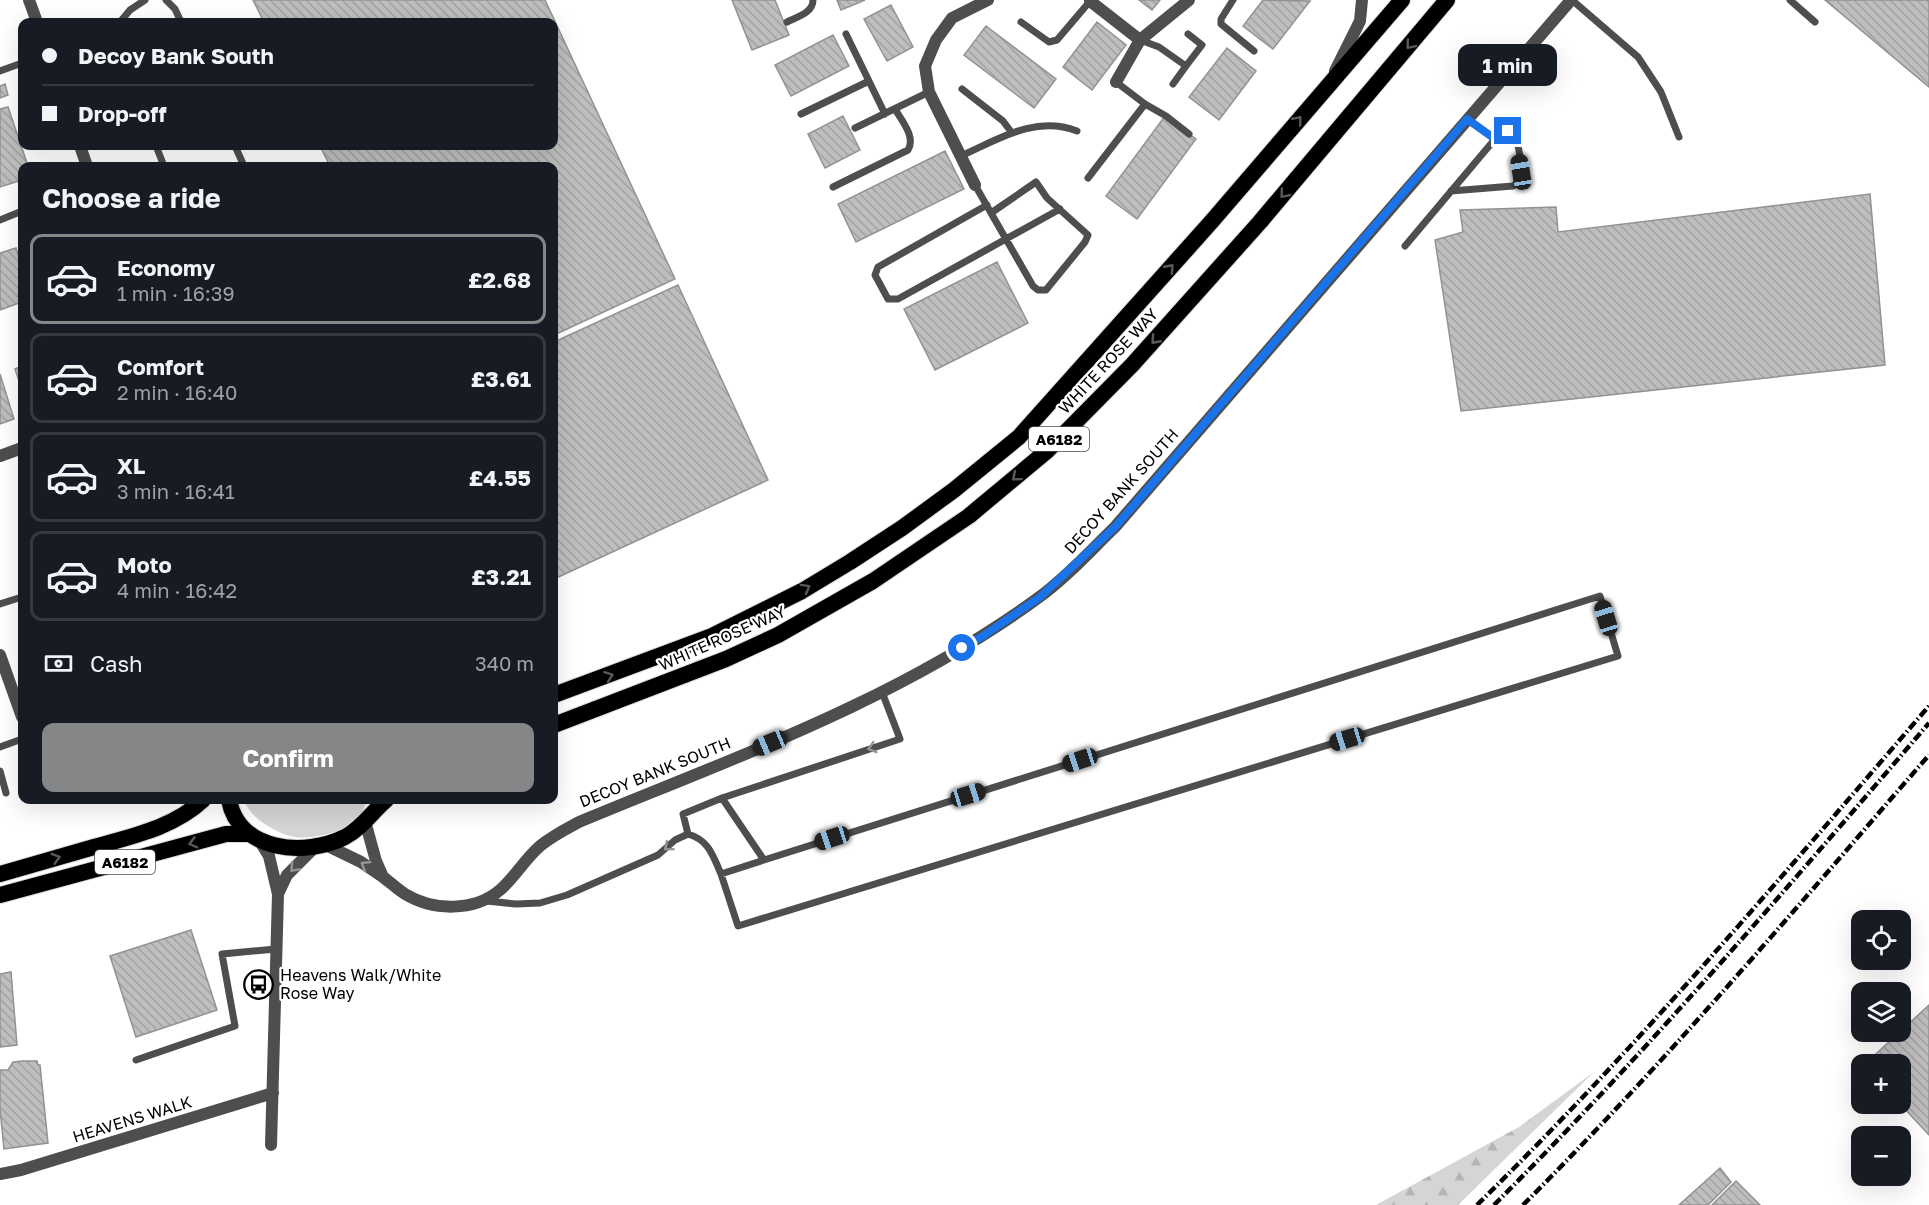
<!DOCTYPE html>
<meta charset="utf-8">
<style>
:root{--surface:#171b24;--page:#20242c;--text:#f1f3f6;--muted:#9ea1a6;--line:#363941;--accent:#858687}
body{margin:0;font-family:"Golos Text",sans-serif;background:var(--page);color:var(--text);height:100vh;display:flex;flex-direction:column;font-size:22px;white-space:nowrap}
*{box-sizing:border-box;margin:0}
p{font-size:20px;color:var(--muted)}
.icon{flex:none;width:33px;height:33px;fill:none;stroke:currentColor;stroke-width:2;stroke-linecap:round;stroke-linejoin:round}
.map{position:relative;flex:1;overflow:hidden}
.sheet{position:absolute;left:18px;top:162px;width:540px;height:642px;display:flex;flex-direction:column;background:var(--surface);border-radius:12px;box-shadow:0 6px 24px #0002}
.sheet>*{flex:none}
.guide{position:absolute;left:18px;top:18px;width:540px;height:132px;border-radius:12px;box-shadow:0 6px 24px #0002;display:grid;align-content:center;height:132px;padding:0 24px;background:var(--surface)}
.tools{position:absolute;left:1851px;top:910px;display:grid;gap:12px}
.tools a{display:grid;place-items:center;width:60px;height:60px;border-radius:12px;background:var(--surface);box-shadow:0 6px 24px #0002;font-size:30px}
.end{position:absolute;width:27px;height:27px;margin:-14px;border:8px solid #1a73e8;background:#fff;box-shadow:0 0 0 3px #fff}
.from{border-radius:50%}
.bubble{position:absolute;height:42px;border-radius:12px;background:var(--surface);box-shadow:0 6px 24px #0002;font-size:20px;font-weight:700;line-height:42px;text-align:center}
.car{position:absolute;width:18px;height:36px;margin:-18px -9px;border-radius:8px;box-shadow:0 0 4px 2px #0007;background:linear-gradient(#222 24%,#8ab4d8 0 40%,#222 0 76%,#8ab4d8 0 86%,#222 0)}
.guide b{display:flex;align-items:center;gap:21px;height:57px;font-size:22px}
.guide b+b{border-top:2px solid var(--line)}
.guide i{width:15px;height:15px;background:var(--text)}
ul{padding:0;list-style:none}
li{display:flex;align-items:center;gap:18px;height:90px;margin:0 12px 9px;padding:0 12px;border:3px solid var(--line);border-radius:12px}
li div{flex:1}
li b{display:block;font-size:22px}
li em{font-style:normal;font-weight:700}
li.current{border-color:var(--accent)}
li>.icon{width:54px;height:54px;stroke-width:1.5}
h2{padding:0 24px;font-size:27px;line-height:72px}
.pay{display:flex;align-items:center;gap:15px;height:66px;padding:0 24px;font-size:22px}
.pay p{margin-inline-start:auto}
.primary-button{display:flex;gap:12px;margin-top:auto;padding:12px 24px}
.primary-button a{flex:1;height:69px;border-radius:12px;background:var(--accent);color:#fff;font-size:24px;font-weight:700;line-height:69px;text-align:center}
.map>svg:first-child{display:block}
.green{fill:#d5d5d5}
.forest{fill:url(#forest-firs)}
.building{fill:url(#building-back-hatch);stroke:#929292;stroke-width:1.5}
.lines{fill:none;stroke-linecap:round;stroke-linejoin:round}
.trunk-casing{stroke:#dbdbdb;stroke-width:18}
.service{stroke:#4e4e4e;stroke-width:7}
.minor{stroke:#4e4e4e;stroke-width:12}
.trunk{stroke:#000;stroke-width:16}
.rail{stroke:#000;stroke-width:4.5;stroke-dasharray:9 3 1.5 3;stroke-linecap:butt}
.oneway{stroke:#595959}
.oneway2{stroke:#959595}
.route{stroke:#1a73e8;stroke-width:8}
.labels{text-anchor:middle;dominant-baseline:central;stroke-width:4.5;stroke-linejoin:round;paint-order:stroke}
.shield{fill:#fff;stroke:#4c4c4c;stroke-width:1.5}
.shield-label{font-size:15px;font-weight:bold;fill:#000}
.street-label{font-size:16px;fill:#000;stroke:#fff}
.poi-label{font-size:16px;fill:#000;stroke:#fff;text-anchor:start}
</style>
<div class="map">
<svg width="1929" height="1205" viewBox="0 0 1929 1205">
<defs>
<pattern id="forest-firs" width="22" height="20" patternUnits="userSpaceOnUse" patternTransform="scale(1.5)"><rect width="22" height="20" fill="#d5d5d5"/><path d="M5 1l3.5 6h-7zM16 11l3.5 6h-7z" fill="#b5b5b5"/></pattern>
<pattern id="building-back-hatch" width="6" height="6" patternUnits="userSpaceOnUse" patternTransform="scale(1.5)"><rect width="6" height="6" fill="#bebebe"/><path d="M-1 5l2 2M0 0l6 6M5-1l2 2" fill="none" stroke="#a2a2a2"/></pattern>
</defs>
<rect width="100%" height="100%" fill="#fff"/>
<!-- green -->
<path class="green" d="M244 800H366C363 829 318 840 294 837 275 833 250 818 244 800Z"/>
<!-- forest -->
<path class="forest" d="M1594 1072 1458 1205H1376L1519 1127Z"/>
<!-- building -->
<path class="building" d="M253 0H545L675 279 554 335V166H330L320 146H554V22H264Z
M732 0H775L789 35 752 50Z
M837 0H865L841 10Z
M1139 0H1160L1152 10Z
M1263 0 1310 1 1273 49 1243 26Z
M1825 0H1929V87Z
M891 5 913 47 887 61 864 19Z
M1097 22 1126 45 1092 90 1063 67Z
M986 26 1056 79 1034 108 964 55Z
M833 35 849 66 791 96 775 65Z
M1227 48 1256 71 1219 120 1189 97Z
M5 84 8 95 0 98V86Z
M8 107 28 166H22V180L0 187V109Z
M843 116 860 150 825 168 808 134Z
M1165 116 1196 139 1137 219 1106 196Z
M945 151 964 189 856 242 838 204Z
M1870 194 1885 365 1461 411 1435 240 1463 232 1460 210 1556 207 1558 232Z
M16 248 22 267V302L0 310V253Z
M997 262 1028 323 935 370 904 309Z
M678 285 768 480 554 579V342Z
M22 366V390L15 369Z
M0 374 14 419 0 424Z
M191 930 217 1010 136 1037 110 956Z
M11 972 17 1045 0 1047V974Z
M1929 1005V1135L1900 1104V1065L1865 1064Z
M23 1061H37L38 1065H40L48 1143 4 1149 0 1109V1070H8L13 1062Z
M1720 1168 1731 1182 1708 1205H1679Z
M1736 1181 1760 1205H1712Z"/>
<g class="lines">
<defs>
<path id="trunk" d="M554 695 712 636 802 591 850 562 902 528 954 490 1019 437 1212 221 1402 0
M554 725 726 659 778 635 873 581 969 516 1048 450 1132 365 1260 222 1447 0
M229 800C239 852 305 857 345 837 362 828 372 812 386 800
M0 874C31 865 62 856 94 847 132 836 173 828 203 800
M0 895 226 834H250"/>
</defs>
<!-- trunk casing -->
<use href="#trunk" class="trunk-casing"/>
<!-- service -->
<path class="service" d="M166 0 175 9 181 22
M1233 0 1221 19V24L1254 51
M1572 0 1638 57 1661 92 1679 137
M1790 0 1815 22
M120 22 130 10 145 0
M787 22C797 17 813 13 813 0
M1021 22 1049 42 1057 40 1091 0
M846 34 885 114
M1140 40 1159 47 1186 66 1202 45 1188 34
M0 71 22 63
M1173 84 1186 66
M962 89 1003 121 1012 133
M1145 104 1166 116 1189 134
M801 114 869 81
M855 128 929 92
M156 146 164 166
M235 146 244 166
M961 156C999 139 1035 115 1077 131
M1088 178 1145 104 1116 82
M975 185 991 213 1033 286 1038 290H1046L1085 242 1088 235 1047 198 1036 182 991 213
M833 187 908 150C916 137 902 121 895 109
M1451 191 1513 186C1527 180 1519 148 1515 135L1511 132 1505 131 1495 139
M987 205 878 267 875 275 888 299H898L1060 209
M0 220 22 211
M1405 246 1495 139 1468 119
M0 604 22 597
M0 747 22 739
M0 771 6 793
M722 798 764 860 1600 596 1618 656 738 926 721 874 764 860
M688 834 683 814 722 798 900 739 882 692
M487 901 516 904 540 903 567 895 658 855 675 840 688 834C709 840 713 856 721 874
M136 1060 235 1026 222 954 276 949"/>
<!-- minor -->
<path class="minor" d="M29 0 37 22
M1090 1 1140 40
M1335 71 1360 21 1362 0
M1116 82 1140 40 1189 0
M80 146 87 166
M975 185 929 92 925 66 936 40 952 18 988 0
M0 456 22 448
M0 655 22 717
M258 838 269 856 278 894 271 1145
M326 845 361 862 383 877 376 861 365 821
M383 877C390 882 397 889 405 894 433 911 474 912 500 890 515 877 525 859 540 846 552 836 566 829 579 822 736 757 900 699 1038 598 1066 578 1090 551 1115 527L1571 0
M278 894 287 875 316 846
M0 1174 21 1170 273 1093"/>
<!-- trunk -->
<use href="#trunk" class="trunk"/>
<!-- rail -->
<path class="rail" d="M1477 1205C1637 1048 1782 876 1929 706
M1494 1205C1647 1052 1788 887 1929 723
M1523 1205C1666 1062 1797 907 1929 755"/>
</g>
<!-- one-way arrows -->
<defs><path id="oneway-chevron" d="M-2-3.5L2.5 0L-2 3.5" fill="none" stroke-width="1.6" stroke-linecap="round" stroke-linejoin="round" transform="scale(1.5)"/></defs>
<g class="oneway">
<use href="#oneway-chevron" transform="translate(1410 45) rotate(130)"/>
<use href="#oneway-chevron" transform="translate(1298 120) rotate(-50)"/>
<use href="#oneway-chevron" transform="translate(1284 194) rotate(130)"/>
<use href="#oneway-chevron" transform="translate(1170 268) rotate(-48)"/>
<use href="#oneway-chevron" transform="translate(1155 340) rotate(132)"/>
<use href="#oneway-chevron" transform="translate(1016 477) rotate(140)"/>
<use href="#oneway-chevron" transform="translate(806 588) rotate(-29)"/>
<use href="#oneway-chevron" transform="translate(609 676) rotate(-20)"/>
<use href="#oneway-chevron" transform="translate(193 843) rotate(165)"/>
<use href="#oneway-chevron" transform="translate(56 858) rotate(-16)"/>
</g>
<g class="oneway2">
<use href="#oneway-chevron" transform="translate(872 748) rotate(162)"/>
<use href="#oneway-chevron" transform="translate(668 847) rotate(140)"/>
<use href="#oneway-chevron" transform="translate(365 865) rotate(-148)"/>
<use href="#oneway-chevron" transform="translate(294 868) rotate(133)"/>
</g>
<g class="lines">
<!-- route -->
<path class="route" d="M962 648 983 636 1040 597 1115 527 1467 119 1495 139 1502 132 1508 131"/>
</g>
<!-- icons -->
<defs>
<symbol id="bus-ring" viewBox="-11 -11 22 22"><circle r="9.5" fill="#fff" stroke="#000" stroke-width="1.5"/><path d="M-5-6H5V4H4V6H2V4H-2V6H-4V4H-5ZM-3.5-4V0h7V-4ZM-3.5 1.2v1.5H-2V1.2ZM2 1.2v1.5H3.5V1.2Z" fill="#000"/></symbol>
</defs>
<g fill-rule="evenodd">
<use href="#bus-ring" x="242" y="968" width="33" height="33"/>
</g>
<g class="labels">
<!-- shield labels -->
<g class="shield">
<rect x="1029" y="427" width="60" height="24" rx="4.5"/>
<rect x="95" y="850" width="60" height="24" rx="4.5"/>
</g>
<g class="shield-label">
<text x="1059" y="439">A6182</text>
<text x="125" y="862">A6182</text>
</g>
<!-- street labels -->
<g class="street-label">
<text transform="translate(1108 361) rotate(-47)">WHITE ROSE WAY</text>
<text transform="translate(1121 491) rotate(-48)">DECOY BANK SOUTH</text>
<text transform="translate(722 638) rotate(-24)">WHITE ROSE WAY</text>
<text transform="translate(655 772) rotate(-22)">DECOY BANK SOUTH</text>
<text transform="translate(132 1119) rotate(-17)">HEAVENS WALK</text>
</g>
<!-- poi labels -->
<g class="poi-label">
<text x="280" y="975">Heavens Walk/White<tspan x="280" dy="18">Rose Way</tspan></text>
</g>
</g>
</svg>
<div class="tools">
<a><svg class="icon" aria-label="locate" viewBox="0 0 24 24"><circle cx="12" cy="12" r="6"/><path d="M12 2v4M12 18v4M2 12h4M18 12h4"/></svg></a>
<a><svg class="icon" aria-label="layers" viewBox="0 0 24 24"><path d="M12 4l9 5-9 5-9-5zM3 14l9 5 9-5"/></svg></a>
<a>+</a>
<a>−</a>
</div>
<i class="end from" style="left:962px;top:648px"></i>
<i class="end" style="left:1508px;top:131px"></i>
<div class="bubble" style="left:1458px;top:44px;width:99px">1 min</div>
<i class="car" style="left:1521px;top:172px;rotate:351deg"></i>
<i class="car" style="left:1606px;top:618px;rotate:343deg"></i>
<i class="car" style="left:1347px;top:739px;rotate:253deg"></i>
<i class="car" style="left:770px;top:743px;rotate:247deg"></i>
<i class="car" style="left:1080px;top:760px;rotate:252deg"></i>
<i class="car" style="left:968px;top:795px;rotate:73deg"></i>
<i class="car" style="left:832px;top:838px;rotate:252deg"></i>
<div class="guide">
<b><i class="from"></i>Decoy Bank South</b>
<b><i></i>Drop-off</b>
</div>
<section class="sheet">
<h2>Choose a ride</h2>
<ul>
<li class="current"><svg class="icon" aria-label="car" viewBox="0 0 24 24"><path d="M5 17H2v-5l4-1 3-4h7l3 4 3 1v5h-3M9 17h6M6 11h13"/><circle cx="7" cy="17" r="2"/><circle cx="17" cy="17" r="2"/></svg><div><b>Economy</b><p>1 min · 16:39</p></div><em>£2.68</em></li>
<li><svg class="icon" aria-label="car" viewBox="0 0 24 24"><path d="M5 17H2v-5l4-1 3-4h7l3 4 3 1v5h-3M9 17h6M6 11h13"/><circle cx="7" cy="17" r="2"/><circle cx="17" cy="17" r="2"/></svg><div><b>Comfort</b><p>2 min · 16:40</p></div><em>£3.61</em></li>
<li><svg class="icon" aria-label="car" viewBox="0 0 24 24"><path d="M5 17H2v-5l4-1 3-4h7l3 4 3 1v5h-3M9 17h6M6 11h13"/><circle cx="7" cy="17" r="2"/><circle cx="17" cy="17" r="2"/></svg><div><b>XL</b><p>3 min · 16:41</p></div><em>£4.55</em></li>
<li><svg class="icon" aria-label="car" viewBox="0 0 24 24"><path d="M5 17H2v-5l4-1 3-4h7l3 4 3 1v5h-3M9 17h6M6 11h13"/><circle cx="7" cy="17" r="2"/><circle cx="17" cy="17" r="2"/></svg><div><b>Moto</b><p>4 min · 16:42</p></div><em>£3.21</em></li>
</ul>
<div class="pay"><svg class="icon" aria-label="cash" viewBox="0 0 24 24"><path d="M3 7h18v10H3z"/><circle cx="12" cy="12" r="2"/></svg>Cash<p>340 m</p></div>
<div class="primary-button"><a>Confirm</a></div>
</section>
</div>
